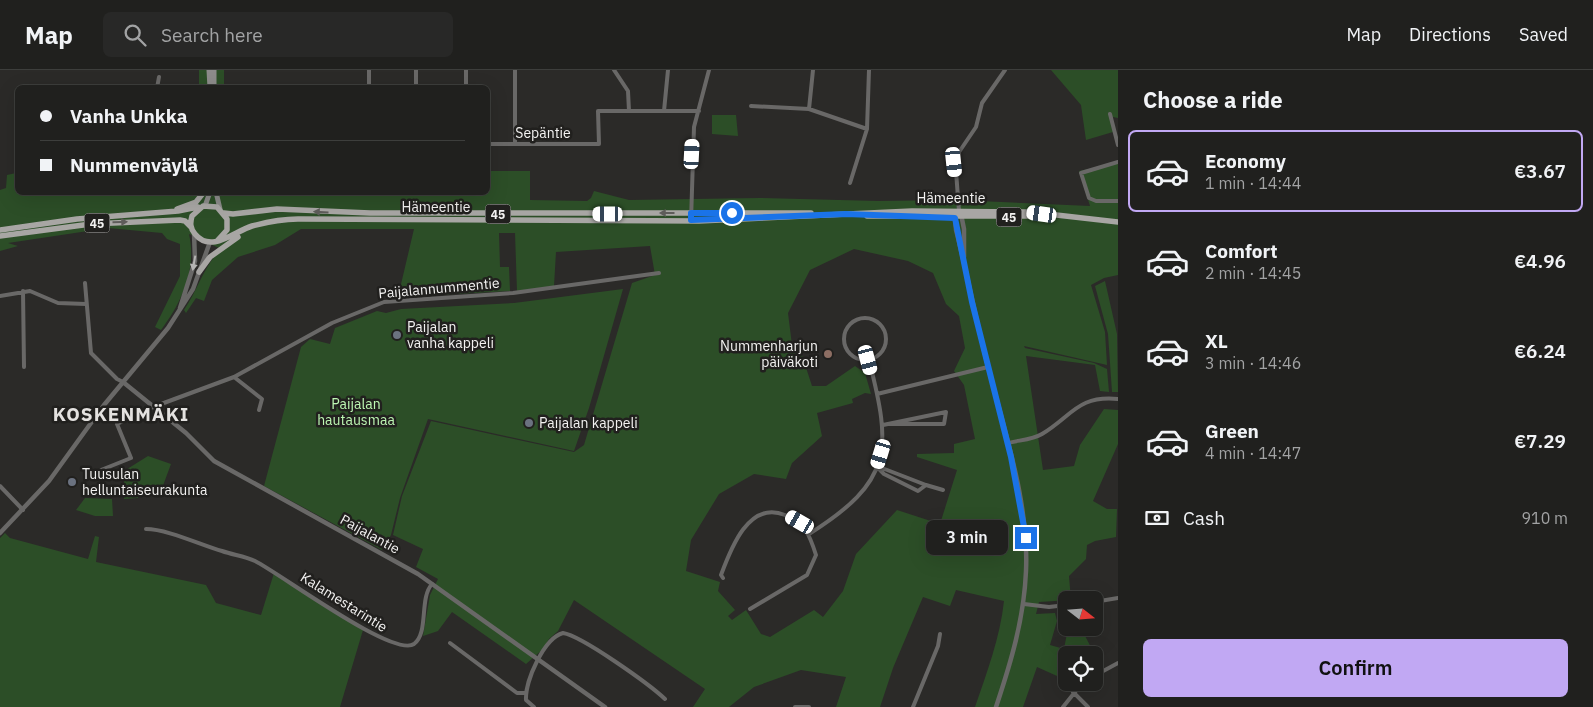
<!DOCTYPE html>
<meta charset="utf-8">
<style>
:root{--surface:#20201e;--page:#282827;--text:#f1f3f6;--muted:#a2a3a4;--line:#3d3e3c;--accent:#c1a8f3}
body{margin:0;font-family:"IBM Plex Sans",sans-serif;background:var(--page);color:var(--text);height:100vh;display:flex;flex-direction:column;font-size:19px;white-space:nowrap}
*{box-sizing:border-box;margin:0}
p{font-size:16px;color:var(--muted)}
.icon{flex:none;width:28px;height:28px;fill:none;stroke:currentColor;stroke-width:2;stroke-linecap:round;stroke-linejoin:round}
.map{position:relative;flex:1;overflow:hidden}
.side{display:flex;flex-direction:column;background:var(--surface);width:475px}
.side>*{flex:none}
.hud{position:absolute;left:15px;top:15px;width:475px;height:110px;border-radius:8px;box-shadow:0 5px 20px #0002,0 0 0 1px var(--line);display:grid;align-content:center;height:110px;padding:0 25px;background:var(--surface)}
.needle{width:32px;rotate:107deg}
.fabs{position:absolute;left:1058px;top:521px;display:grid;gap:10px}
.fabs a{display:grid;place-items:center;width:45px;height:45px;border-radius:8px;background:var(--surface);box-shadow:0 5px 20px #0002,0 0 0 1px var(--line);font-size:25px}
.end{position:absolute;width:22px;height:22px;margin:-11px;border:6px solid #1a73e8;background:#fff;box-shadow:0 0 0 2px #fff}
.from{border-radius:50%}
.bubble{position:absolute;height:35px;border-radius:8px;background:var(--surface);box-shadow:0 5px 20px #0002,0 0 0 1px var(--line);font-size:16px;font-weight:600;line-height:35px;text-align:center}
.car{position:absolute;width:15px;height:30px;margin:-15px -8px;border-radius:6px;box-shadow:0 0 4px 1px #0007;background:linear-gradient(#fff 24%,#345 0 40%,#fff 0 76%,#345 0 86%,#fff 0)}
.hud b{display:flex;align-items:center;gap:18px;height:48px;font-size:19px}
.hud b+b{border-top:1px solid var(--line)}
.hud i{width:12px;height:12px;background:var(--text)}
ul{padding:0;list-style:none}
li{display:flex;align-items:center;gap:15px;height:82px;margin:0 10px 8px;padding:0 15px;border:2px solid transparent;border-radius:8px}
li div{flex:1}
li b{display:block;font-size:19px}
li em{font-style:normal;font-weight:600}
li.current{border-color:var(--accent)}
li>.icon{width:45px;height:45px;stroke-width:1.5}
h2{padding:0 25px;font-size:22px;line-height:60px}
.pay{display:flex;align-items:center;gap:12px;height:55px;padding:0 25px;font-size:19px}
.pay p{margin-inline-start:auto}
.action{display:flex;gap:10px;margin-top:auto;padding:10px 25px}
.action a{flex:1;height:58px;border-radius:8px;background:var(--accent);color:#111;font-size:20px;font-weight:600;line-height:58px;text-align:center}
header{display:flex;align-items:center;gap:30px;box-sizing:border-box;height:70px;padding:0 25px;background:var(--surface);border-bottom:1px solid var(--line)}
header strong{font-size:24px}
nav{display:flex;gap:28px;margin-inline-start:auto;font-size:18px}
.search{width:350px;height:45px;background:var(--page);display:flex;align-items:center;gap:12px;box-sizing:border-box;padding:0 18px;border-radius:8px;color:var(--muted);font-size:19px}
main{display:flex;flex:1;min-height:0}
.map>svg:first-child{display:block}
.green{fill:#2c4e27;fill-rule:evenodd}
.lines{fill:none;stroke-linecap:round;stroke-linejoin:round}
.minor{stroke:#696867;stroke-width:4}
.tertiary{stroke:#696867;stroke-width:4.5}
.secondary{stroke:#8c8b8a;stroke-width:5}
.primary{stroke:#a8a6a4;stroke-width:5.5}
.oneway{fill:#5e5c5a}
.oneway2{fill:#b5b4b3}
.route{stroke:#1a73e8;stroke-width:6}
.worship-dot{fill:#6b7280;stroke:#21201e;stroke-width:2}
.education-dot{fill:#8d6e63;stroke:#21201e;stroke-width:2}
.labels{text-anchor:middle;dominant-baseline:central;stroke-width:5;stroke-linejoin:round;paint-order:stroke}
.shield{fill:#21201e;stroke:#b4b3b2;stroke-width:1}
.shield-label{font-size:12px;font-weight:bold;fill:#f3f2f1}
.street-label{font-size:14px;fill:#f3f2f1;stroke:#21201e}
.poi-label{font-size:14px;fill:#f3f2f1;stroke:#21201e;text-anchor:start}
.park-label{font-size:14px;fill:#bdf7b3;stroke:#21201e}
.district-label{font-size:19px;font-weight:bold;letter-spacing:1px;fill:#e4e2e0;stroke:#21201e}
</style>
<header>
<strong>Map</strong>
<div class="search"><svg class="icon" aria-label="search" viewBox="0 0 24 24"><circle cx="10" cy="10" r="6"/><path d="M15 15l6 6"/></svg>Search here</div>
<nav><a>Map</a><a>Directions</a><a>Saved</a></nav>
</header>
<main>
<div class="map">
<svg width="1118" height="637" viewBox="0 0 1118 637">
<rect width="100%" height="100%" fill="#2b2a28"/>
<!-- green -->
<path class="green" d="M199 0H224V17H199Z
M1051 0H1118V48L1113 47V62L1086 70 1081 35Z
M712 45H736L738 66 712 64Z
M1118 93V205L1104 208 1091 215 1105 262 1107 295 1024 276 1025 278 1094 293 1107 299 1109 322 1100 321 1095 295 1026 286 1043 400 1074 396 1080 375 1104 339 1118 340V374L1093 431 1107 439H1117L1116 467 1095 471 1087 475 1086 489 1069 506 1071 530 1039 532 1036 544 1055 543 1057 551 1050 575 1064 579 1068 558H1081L1100 595 1094 599V585H1066V610L1037 597 1023 637H975C987 602 1000 568 1004 531L956 520 950 536 923 527 893 598 880 637H836L846 607 801 600 754 617 729 637H693L705 619 574 530 558 561 549 569 542 580 526 594 452 542 438 561 423 566 430 525 438 509 416 497 423 479 393 465 402 426 431 351 574 382 584 375 632 213 655 205 650 176 556 182 554 216 517 221 515 163H499L500 197H509L510 221 398 227 414 159H301L275 175 238 187 212 210 204 231 196 228 186 243 184 240C198 220 203 197 221 179L189 164C197 199 182 232 161 260L155 257 180 206V174L167 169 162 163 108 158 8 173 18 176 0 181V120L6 118 7 105 16 103 18 122 351 124 352 122H488V101H530V130L587 131 591 128 594 121 629 130 760 128 878 131 956 130 1090 136 1079 101ZM854 179 908 191 933 203 946 234 959 246 965 278 954 301 964 315 975 369 954 374V383L917 384V387L957 400 940 454 897 440 856 484 843 521 823 547 814 540 770 567 761 564 746 540 732 550 728 546 735 540 718 521 720 512 686 501 691 470 719 424 754 404 786 409 792 393 822 366 817 343 853 333 852 329 865 323 871 324 865 303 855 296 826 316H812L799 276 792 275 788 243 810 200Z
M1105 211 1117 264 1118 322H1112L1108 264 1095 216Z
M623 219 589 338 574 381 428 349 400 428 391 465 382 480 264 416 301 277 310 269 330 274 335 258 377 241 386 243 401 239 514 233Z
M148 386 171 394 161 421 138 419V428L124 429V401Z
M85 428 112 429 113 446H95L76 440Z
M5 463 10 468 88 489 95 466 99 467 96 492 206 515 216 533 261 545 274 503 363 560 340 637H0V468Z"/>
<g class="lines">
<!-- minor -->
<path class="minor" d="M614 0 628 21 629 41
M157 18 159 7
M369 18V0
M416 18V0
M466 18V0
M751 36 809 39 867 59
M809 39 813 0
M664 41 668 0
M1110 44 1118 75
M488 74H599L598 41H699
M515 74V0
M1118 92 1081 103 1089 128 1096 131H1118
M850 113 867 59 869 0
M959 141 955 88 976 57 982 33 1005 0
M691 151 694 57 709 0
M85 213 91 283 117 309 123 312
M23 221 24 297
M0 226 30 221 58 233 86 234
M844 269a21 21 0 1 1 42 0a21 21 0 1 1-42 0Z
M234 307 262 329 259 340
M877 324 988 297
M883 355 946 342 944 354H889
M1008 373C1019 370 1032 370 1042 364 1072 346 1078 325 1118 329
M877 397 884 404 918 421 926 415 943 420
M882 398 926 415
M101 400 131 388 117 354 153 337 234 307 332 253 384 232 513 223 659 203
M0 416 23 440
M146 459C167 459 201 475 222 481 233 485 245 486 255 491 281 504 393 588 414 574 429 563 419 528 432 514
M809 464C893 411 892 380 869 290
M723 508 721 505C731 478 749 430 785 445 805 452 810 466 816 485L807 505 750 539
M1094 532 1118 528
M1024 534 1049 537 1066 535
M450 573 517 623H526
M1094 606 1118 593
M1073 622 1088 637
M534 637 526 630C525 611 544 568 563 563 582 566 649 614 665 629
M795 637H809
M913 637 938 576 940 564
M1063 637 1083 612"/>
<!-- tertiary -->
<path class="tertiary" d="M957 144 955 148 956 160C968 207 977 256 990 304 1006 367 1029 434 1026 501 1024 549 1011 592 996 637
M961 144 964 159V187
M180 238 195 191 194 163
M123 312 186 363 214 391 418 504 605 637
M0 463 49 411 104 335 168 258 193 219 210 172"/>
<!-- secondary -->
<path class="secondary" d="M209 0 210 18
M214 0V18
M216 122 220 139
M205 136 210 122"/>
<!-- primary -->
<path class="primary" d="M177 139 196 132 204 122
M224 143 233 144 277 139 370 143H811
M867 146H1040
M0 160 77 149 178 141 198 137
M0 166 91 154 180 150 185 151 191 157
M217 171 227 160V149L217 137 203 136 192 146C190 153 190 158 195 164 211 184 235 161 252 156 267 152 283 149 298 149L699 151 912 141 1030 142 1118 152
M199 202 210 187 238 167"/>
</g>
<!-- one-way arrows -->
<defs><path id="oneway-solid" d="M-6-.8H1V-3.2L6.5 0L1 3.2V.8H-6Z" transform="scale(1.25)"/></defs>
<g class="oneway">
<use href="#oneway-solid" transform="translate(321 142) rotate(-177)"/>
<use href="#oneway-solid" transform="translate(667 143) rotate(180)"/>
<use href="#oneway-solid" transform="translate(120 152) rotate(-2)"/>
</g>
<use class="oneway2" href="#oneway-solid" transform="translate(194 193) rotate(100)"/>
<g class="lines">
<!-- route -->
<path class="route" d="M732 143H691V150L846 144 955 148 972 232 1011 387 1026 468"/>
</g>
<!-- markers -->
<g class="worship-dot">
<circle cx="397" cy="265" r="5"/>
<circle cx="529" cy="353" r="5"/>
<circle cx="72" cy="412" r="5"/>
</g>
<circle class="education-dot" cx="828" cy="284" r="5"/>
<g class="labels">
<!-- shield labels -->
<g class="shield">
<rect x="485.5" y="134.5" width="25" height="19" rx="4"/>
<rect x="996.5" y="137.5" width="25" height="19" rx="4"/>
<rect x="84.5" y="143.5" width="25" height="19" rx="4"/>
</g>
<g class="shield-label">
<text x="498" y="144">45</text>
<text x="1009" y="147">45</text>
<text x="97" y="153">45</text>
</g>
<!-- street labels -->
<g class="street-label">
<text x="543" y="63">Sepäntie</text>
<text x="951" y="128">Hämeentie</text>
<text x="436" y="137">Hämeentie</text>
<text transform="translate(439 218) rotate(-5)">Paijalannummentie</text>
<text transform="translate(370 464) rotate(29)">Paijalantie</text>
<text transform="translate(344 532) rotate(32)">Kalamestarintie</text>
</g>
<!-- poi labels -->
<g class="poi-label">
<text x="407" y="257">Paijalan<tspan x="407" dy="16">vanha kappeli</tspan></text>
<text x="818" y="276" text-anchor="end">Nummenharjun<tspan x="818" dy="16">päiväkoti</tspan></text>
<text x="539" y="353">Paijalan kappeli</text>
<text x="82" y="404">Tuusulan<tspan x="82" dy="16">helluntaiseurakunta</tspan></text>
</g>
<!-- park labels -->
<g class="park-label">
<text x="356" y="334">Paijalan<tspan x="356" dy="16">hautausmaa</tspan></text>
</g>
<!-- district labels -->
<g class="district-label">
<text x="121" y="344">KOSKENMÄKI</text>
</g>
</g>
</svg>
<div class="fabs">
<a><svg class="needle" viewBox="-14 -14 28 28"><path d="M0-13l5 13h-10z" fill="#e53935"/><path d="M0 13l5-13h-10z" fill="#a2a3a4"/></svg></a>
<a><svg class="icon" aria-label="locate" viewBox="0 0 24 24"><circle cx="12" cy="12" r="6"/><path d="M12 2v4M12 18v4M2 12h4M18 12h4"/></svg></a>
</div>
<i class="end from" style="left:732px;top:143px"></i>
<i class="end" style="left:1026px;top:468px"></i>
<div class="bubble" style="left:926px;top:450px;width:82px">3 min</div>
<i class="car" style="left:692px;top:84px;rotate:3deg"></i>
<i class="car" style="left:954px;top:92px;rotate:174deg"></i>
<i class="car" style="left:608px;top:144px;rotate:270deg"></i>
<i class="car" style="left:1042px;top:144px;rotate:278deg"></i>
<i class="car" style="left:868px;top:290px;rotate:165deg"></i>
<i class="car" style="left:881px;top:384px;rotate:197deg"></i>
<i class="car" style="left:800px;top:452px;rotate:300deg"></i>
<div class="hud">
<b><i class="from"></i>Vanha Unkka</b>
<b><i></i>Nummenväylä</b>
</div>
</div>
<section class="side">
<h2>Choose a ride</h2>
<ul>
<li class="current"><svg class="icon" aria-label="car" viewBox="0 0 24 24"><path d="M5 17H2v-5l4-1 3-4h7l3 4 3 1v5h-3M9 17h6M6 11h13"/><circle cx="7" cy="17" r="2"/><circle cx="17" cy="17" r="2"/></svg><div><b>Economy</b><p>1 min · 14:44</p></div><em>€3.67</em></li>
<li><svg class="icon" aria-label="car" viewBox="0 0 24 24"><path d="M5 17H2v-5l4-1 3-4h7l3 4 3 1v5h-3M9 17h6M6 11h13"/><circle cx="7" cy="17" r="2"/><circle cx="17" cy="17" r="2"/></svg><div><b>Comfort</b><p>2 min · 14:45</p></div><em>€4.96</em></li>
<li><svg class="icon" aria-label="car" viewBox="0 0 24 24"><path d="M5 17H2v-5l4-1 3-4h7l3 4 3 1v5h-3M9 17h6M6 11h13"/><circle cx="7" cy="17" r="2"/><circle cx="17" cy="17" r="2"/></svg><div><b>XL</b><p>3 min · 14:46</p></div><em>€6.24</em></li>
<li><svg class="icon" aria-label="car" viewBox="0 0 24 24"><path d="M5 17H2v-5l4-1 3-4h7l3 4 3 1v5h-3M9 17h6M6 11h13"/><circle cx="7" cy="17" r="2"/><circle cx="17" cy="17" r="2"/></svg><div><b>Green</b><p>4 min · 14:47</p></div><em>€7.29</em></li>
</ul>
<div class="pay"><svg class="icon" aria-label="cash" viewBox="0 0 24 24"><path d="M3 7h18v10H3z"/><circle cx="12" cy="12" r="2"/></svg>Cash<p>910 m</p></div>
<div class="action"><a>Confirm</a></div>
</section>
</main>
